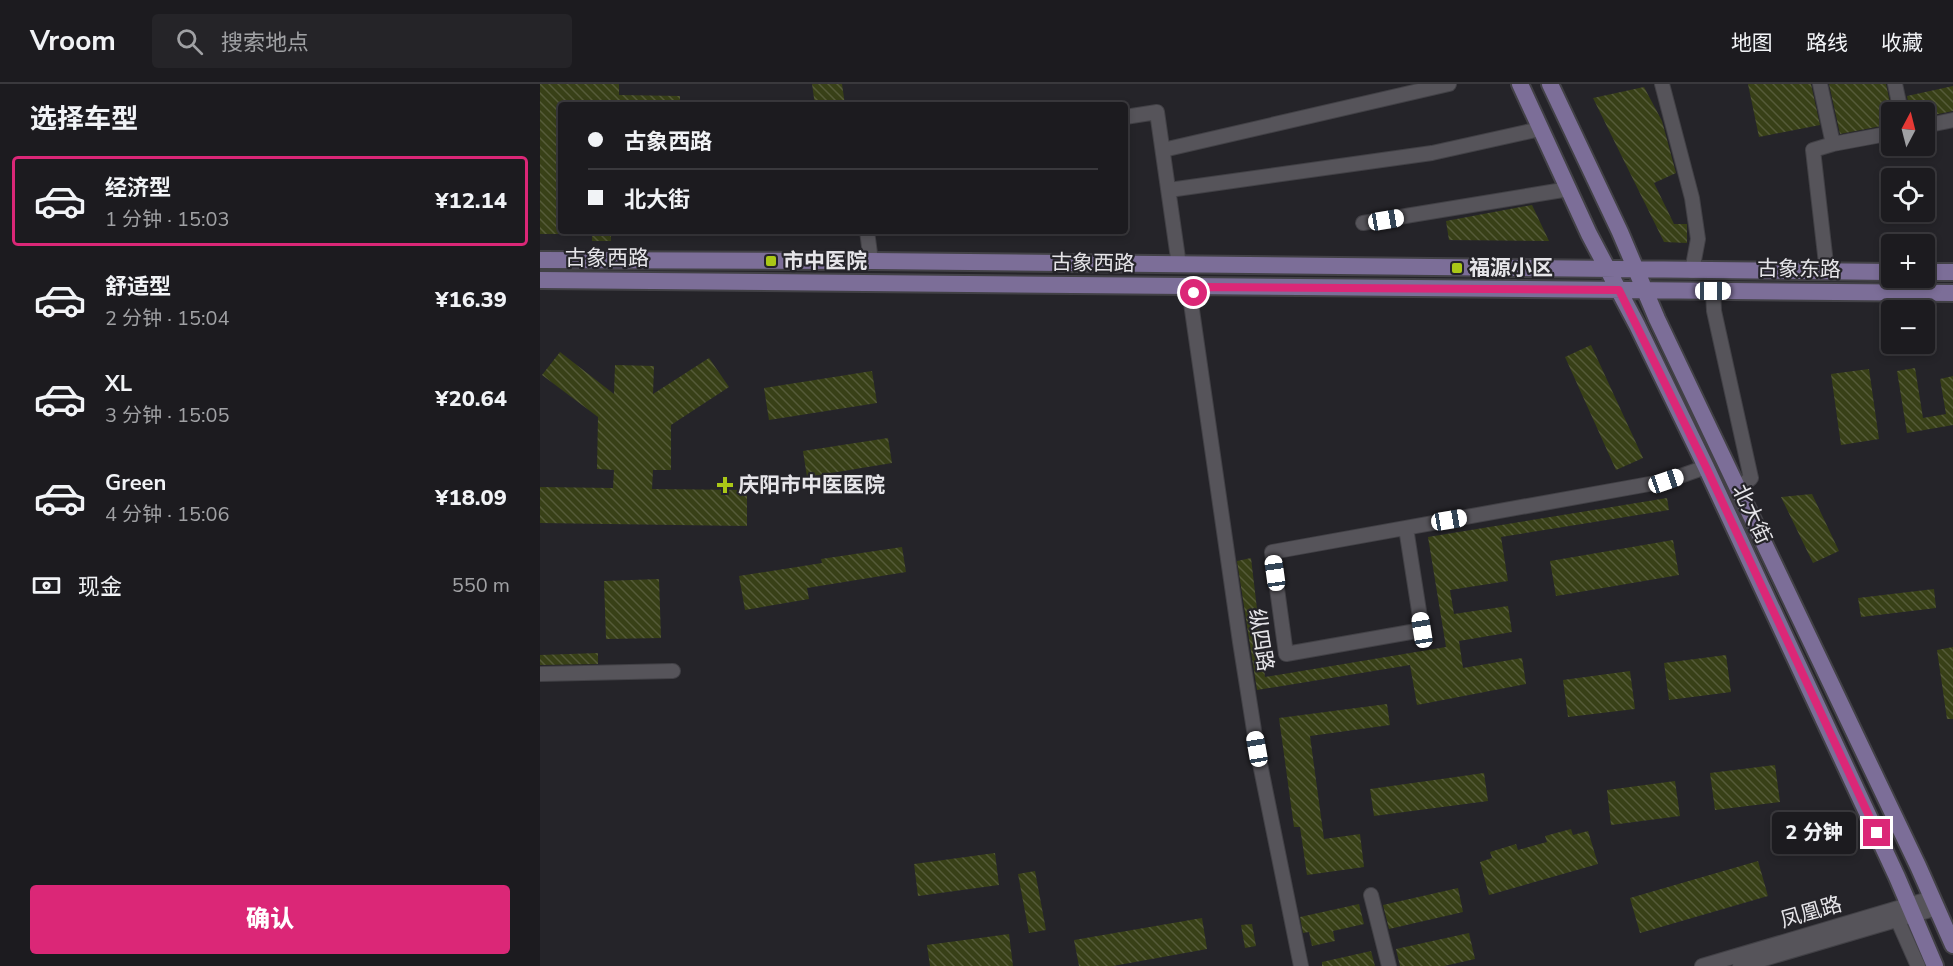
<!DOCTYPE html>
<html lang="zh">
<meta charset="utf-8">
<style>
:root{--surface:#1c1b1f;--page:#252428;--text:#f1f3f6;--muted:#a0a1a4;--line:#3a393d;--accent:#db2777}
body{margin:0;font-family:"Nunito Sans","Noto Sans SC",sans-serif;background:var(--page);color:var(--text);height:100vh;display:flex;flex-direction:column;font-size:22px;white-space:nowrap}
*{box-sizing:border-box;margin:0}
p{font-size:20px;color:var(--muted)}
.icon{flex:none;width:33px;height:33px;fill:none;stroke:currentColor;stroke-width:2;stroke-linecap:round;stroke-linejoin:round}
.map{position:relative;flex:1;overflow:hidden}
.sheet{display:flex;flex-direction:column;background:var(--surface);width:540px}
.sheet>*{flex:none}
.banner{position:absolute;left:18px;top:18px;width:570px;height:132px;border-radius:6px;box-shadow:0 3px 9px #0003,0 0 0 2px var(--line);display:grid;align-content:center;height:132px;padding:0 30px;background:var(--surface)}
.needle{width:39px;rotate:7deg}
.fabs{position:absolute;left:1341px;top:18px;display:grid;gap:12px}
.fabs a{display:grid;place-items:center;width:54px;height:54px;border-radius:6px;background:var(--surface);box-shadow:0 3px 9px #0003,0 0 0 2px var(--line);font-size:30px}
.end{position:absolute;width:27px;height:27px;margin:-14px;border:8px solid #db2777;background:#fff;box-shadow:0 0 0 3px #fff}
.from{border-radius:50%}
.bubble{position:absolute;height:42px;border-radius:6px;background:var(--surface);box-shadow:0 3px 9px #0003,0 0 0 2px var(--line);font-size:20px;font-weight:800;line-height:42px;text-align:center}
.car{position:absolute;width:18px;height:36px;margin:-18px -9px;border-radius:8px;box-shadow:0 0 4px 2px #0007;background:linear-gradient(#fff 24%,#345 0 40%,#fff 0 76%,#345 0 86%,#fff 0)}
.banner b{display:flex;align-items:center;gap:21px;height:57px;font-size:22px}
.banner b+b{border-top:2px solid var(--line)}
.banner i{width:15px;height:15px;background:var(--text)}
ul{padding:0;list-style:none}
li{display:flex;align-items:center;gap:18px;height:90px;margin:0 12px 9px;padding:0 18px;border:3px solid transparent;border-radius:6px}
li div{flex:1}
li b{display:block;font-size:22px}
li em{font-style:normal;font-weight:800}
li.current{border-color:var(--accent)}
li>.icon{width:54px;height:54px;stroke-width:1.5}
h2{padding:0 30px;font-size:27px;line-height:72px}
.pay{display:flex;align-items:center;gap:15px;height:66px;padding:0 30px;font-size:22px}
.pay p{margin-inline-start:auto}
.cta{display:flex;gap:12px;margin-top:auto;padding:12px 30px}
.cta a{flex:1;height:69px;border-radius:6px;background:var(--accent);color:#fff;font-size:24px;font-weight:800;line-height:69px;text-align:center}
header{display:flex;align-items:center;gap:36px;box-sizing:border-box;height:84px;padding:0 30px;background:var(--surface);border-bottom:2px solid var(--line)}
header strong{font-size:28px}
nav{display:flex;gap:33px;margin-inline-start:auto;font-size:21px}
.search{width:420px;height:54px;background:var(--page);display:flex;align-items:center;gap:15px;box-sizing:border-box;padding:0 21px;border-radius:6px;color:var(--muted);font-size:22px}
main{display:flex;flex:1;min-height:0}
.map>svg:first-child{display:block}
.building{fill:url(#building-back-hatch)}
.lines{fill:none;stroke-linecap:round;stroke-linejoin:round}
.minor-casing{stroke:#424146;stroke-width:16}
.major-casing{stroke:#424146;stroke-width:20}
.minor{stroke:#56545a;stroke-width:14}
.major{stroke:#7c6e98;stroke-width:16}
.route{stroke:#db2777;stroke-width:8}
.poi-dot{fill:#aac717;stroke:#252429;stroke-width:2}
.labels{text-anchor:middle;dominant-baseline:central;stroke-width:4.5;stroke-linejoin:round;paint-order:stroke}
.street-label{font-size:21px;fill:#e6e5e9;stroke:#252429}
.poi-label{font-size:21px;font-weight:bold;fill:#e6e5e9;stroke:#252429;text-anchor:start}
</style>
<header>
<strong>Vroom</strong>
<div class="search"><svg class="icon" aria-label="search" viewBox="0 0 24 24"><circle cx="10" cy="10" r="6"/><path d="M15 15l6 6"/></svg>搜索地点</div>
<nav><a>地图</a><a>路线</a><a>收藏</a></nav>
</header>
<main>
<section class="sheet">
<h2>选择车型</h2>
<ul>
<li class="current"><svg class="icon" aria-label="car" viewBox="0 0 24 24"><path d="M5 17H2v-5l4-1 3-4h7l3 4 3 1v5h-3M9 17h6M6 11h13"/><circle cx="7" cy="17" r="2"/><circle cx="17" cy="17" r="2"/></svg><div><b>经济型</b><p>1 分钟 · 15:03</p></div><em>¥12.14</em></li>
<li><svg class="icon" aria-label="car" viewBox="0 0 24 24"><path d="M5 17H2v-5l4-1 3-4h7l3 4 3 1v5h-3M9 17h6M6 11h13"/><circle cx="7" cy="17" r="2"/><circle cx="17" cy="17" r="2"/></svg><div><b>舒适型</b><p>2 分钟 · 15:04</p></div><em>¥16.39</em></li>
<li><svg class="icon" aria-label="car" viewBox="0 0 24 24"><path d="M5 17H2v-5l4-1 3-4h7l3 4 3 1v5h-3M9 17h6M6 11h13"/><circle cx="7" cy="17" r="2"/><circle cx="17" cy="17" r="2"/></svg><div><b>XL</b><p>3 分钟 · 15:05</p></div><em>¥20.64</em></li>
<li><svg class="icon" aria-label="car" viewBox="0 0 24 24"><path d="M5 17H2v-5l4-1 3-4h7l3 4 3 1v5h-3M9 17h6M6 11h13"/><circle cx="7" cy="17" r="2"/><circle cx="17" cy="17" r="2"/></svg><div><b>Green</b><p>4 分钟 · 15:06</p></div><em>¥18.09</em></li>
</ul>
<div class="pay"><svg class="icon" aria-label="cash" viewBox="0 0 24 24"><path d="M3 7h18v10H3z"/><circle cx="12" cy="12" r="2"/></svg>现金<p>550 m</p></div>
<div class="cta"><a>确认</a></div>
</section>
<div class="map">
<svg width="1413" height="882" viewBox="0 0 1413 882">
<defs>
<pattern id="building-back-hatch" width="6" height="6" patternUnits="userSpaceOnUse" patternTransform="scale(1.5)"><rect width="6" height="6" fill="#384017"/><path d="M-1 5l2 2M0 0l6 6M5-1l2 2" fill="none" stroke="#555b39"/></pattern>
</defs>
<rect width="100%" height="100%" fill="#252429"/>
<!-- building -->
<path class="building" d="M0 0H79V11L140 12V21H21V150H0Z
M272 0H302L305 21H275Z
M1208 0H1271L1280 41 1219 53Z
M1289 0H1346L1352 28V40L1300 50Z
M1413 2V27L1384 33V28H1370L1367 12Z
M1104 3 1122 37 1136 89 1114 99 1134 140H1147V159L1124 158 1053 14Z
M992 121 1009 157 909 156 906 137Z
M52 147H71V157H52Z
M1051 261 1103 374 1076 386 1025 273Z
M20 268 74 310 75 281 114 282 113 310 169 274 189 303 131 341V386H113L112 405 207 406V442L0 439V403L73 404 74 386 57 385 58 333 2 291Z
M1375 284 1383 334 1406 330 1400 295 1413 292V341L1367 349 1357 287Z
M1329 285 1339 355 1301 361 1291 290Z
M332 287 337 319 229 336 224 304Z
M348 354 352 379 267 393 263 367Z
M1272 410 1299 467 1273 479 1241 413Z
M1127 414 1129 426 961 453 968 497 910 506 914 530 968 522 972 548 919 557 923 584 982 574 986 600 877 621 870 581 717 606 697 477 711 474 725 593 906 563 888 453Z
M1133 456 1139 491 1016 512 1010 477Z
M362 463 366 488 267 504 269 515 205 526 199 492 282 479 281 475Z
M119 495 121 554 66 555 64 497Z
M1394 505 1396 524 1321 533 1318 514Z
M1413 563V635H1407L1397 566Z
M58 569V580L0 581V571Z
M1186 571 1191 608 1129 616 1124 579Z
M1090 587 1095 625 1028 633 1023 596Z
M847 620 850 641 770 652 784 755 820 750 824 783 767 791 760 743H754L739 634Z
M1235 681 1240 718 1175 726 1170 689Z
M944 689 948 717 834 732 830 705Z
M1135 697 1140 732 1071 741 1067 706Z
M1031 745 1033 751 1048 747 1058 780 949 811 940 778 952 774 950 768 976 760 978 766 1007 758 1005 752Z
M455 769 459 801 378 812 374 780Z
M1218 777 1228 812 1100 849 1090 814Z
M495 787 506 846 489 849 478 790Z
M918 804 923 828 849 845 843 821Z
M819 820 824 840 793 847 795 857 772 862 769 848 763 849 760 833Z
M662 834 667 865 573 882H539L534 856Z
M712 840 716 862 705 864 701 841Z
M929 849 935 875 904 882H860L856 865Z
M469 850 473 882H390L387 861Z
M831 867 835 882H782V878Z"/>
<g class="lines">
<defs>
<path id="minor" d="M1122 0 1152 114 1158 155 1152 187
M1280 0 1293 60 1273 66 1287 188
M1355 0 1361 28
M585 33 617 28 639 181
M1384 42 1413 36
M1293 60 1352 49
M623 66 909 0
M629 106 892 69 1000 45
M823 139 1029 105
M327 147 331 177
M663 203 654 209 651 219 700 558 717 665 761 882
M1173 207 1174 227 1211 394 1199 404
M866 444 882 546 746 570 732 468 1126 397 1166 383
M0 590 133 587
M831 811 849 882
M1354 828 1378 882
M1162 882 1392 814
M1200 882 1397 824"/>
<path id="major" d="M980 0 1049 150 1097 241 1166 383 1357 793 1395 882
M1010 0 1080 148 1117 235 1378 782 1413 861
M0 176 331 177 1352 188
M1384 188H1413
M0 196 1413 209"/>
</defs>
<!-- minor casing -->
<use href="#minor" class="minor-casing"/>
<!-- major casing -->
<use href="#major" class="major-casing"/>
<!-- minor -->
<use href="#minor" class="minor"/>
<!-- major -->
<use href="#major" class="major"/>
</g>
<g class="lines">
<!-- route -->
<path class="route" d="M654 209 663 203 1079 206 1166 383 1337 749"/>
</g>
<!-- markers -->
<g class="poi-dot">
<rect x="225" y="171" width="12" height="12" rx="3"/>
<rect x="911" y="178" width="12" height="12" rx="3"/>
<path d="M182 392h6v6h6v6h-6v6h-6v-6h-6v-6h6z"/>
</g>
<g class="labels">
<!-- street labels -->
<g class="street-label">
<text x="67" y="174">古象西路</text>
<text transform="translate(553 179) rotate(1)">古象西路</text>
<text transform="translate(1259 185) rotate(1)">古象东路</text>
<text transform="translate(1212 430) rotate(65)">北大街</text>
<text transform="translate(721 556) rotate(81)">纵四路</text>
<text transform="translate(1271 828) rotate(-16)">凤凰路</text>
</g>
<!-- poi labels -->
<g class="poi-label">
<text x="243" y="177">市中医院</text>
<text x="929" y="184">福源小区</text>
<text x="198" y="401">庆阳市中医医院</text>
</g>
</g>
</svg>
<div class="fabs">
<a><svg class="needle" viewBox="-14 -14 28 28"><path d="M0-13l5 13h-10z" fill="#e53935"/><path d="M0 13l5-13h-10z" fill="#a0a1a4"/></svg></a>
<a><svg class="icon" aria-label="locate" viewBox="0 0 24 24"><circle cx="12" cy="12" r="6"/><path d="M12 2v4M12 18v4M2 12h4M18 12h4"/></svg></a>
<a>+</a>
<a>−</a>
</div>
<i class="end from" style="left:654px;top:209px"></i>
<i class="end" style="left:1337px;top:749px"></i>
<div class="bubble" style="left:1232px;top:728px;width:84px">2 分钟</div>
<i class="car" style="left:846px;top:136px;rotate:80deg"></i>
<i class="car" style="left:1173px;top:207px;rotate:90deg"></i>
<i class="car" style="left:1126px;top:397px;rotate:71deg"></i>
<i class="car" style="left:909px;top:436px;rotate:80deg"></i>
<i class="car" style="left:735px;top:489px;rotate:352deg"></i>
<i class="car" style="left:882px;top:546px;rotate:351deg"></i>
<i class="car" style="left:717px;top:665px;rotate:350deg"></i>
<div class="banner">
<b><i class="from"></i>古象西路</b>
<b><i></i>北大街</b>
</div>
</div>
</main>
